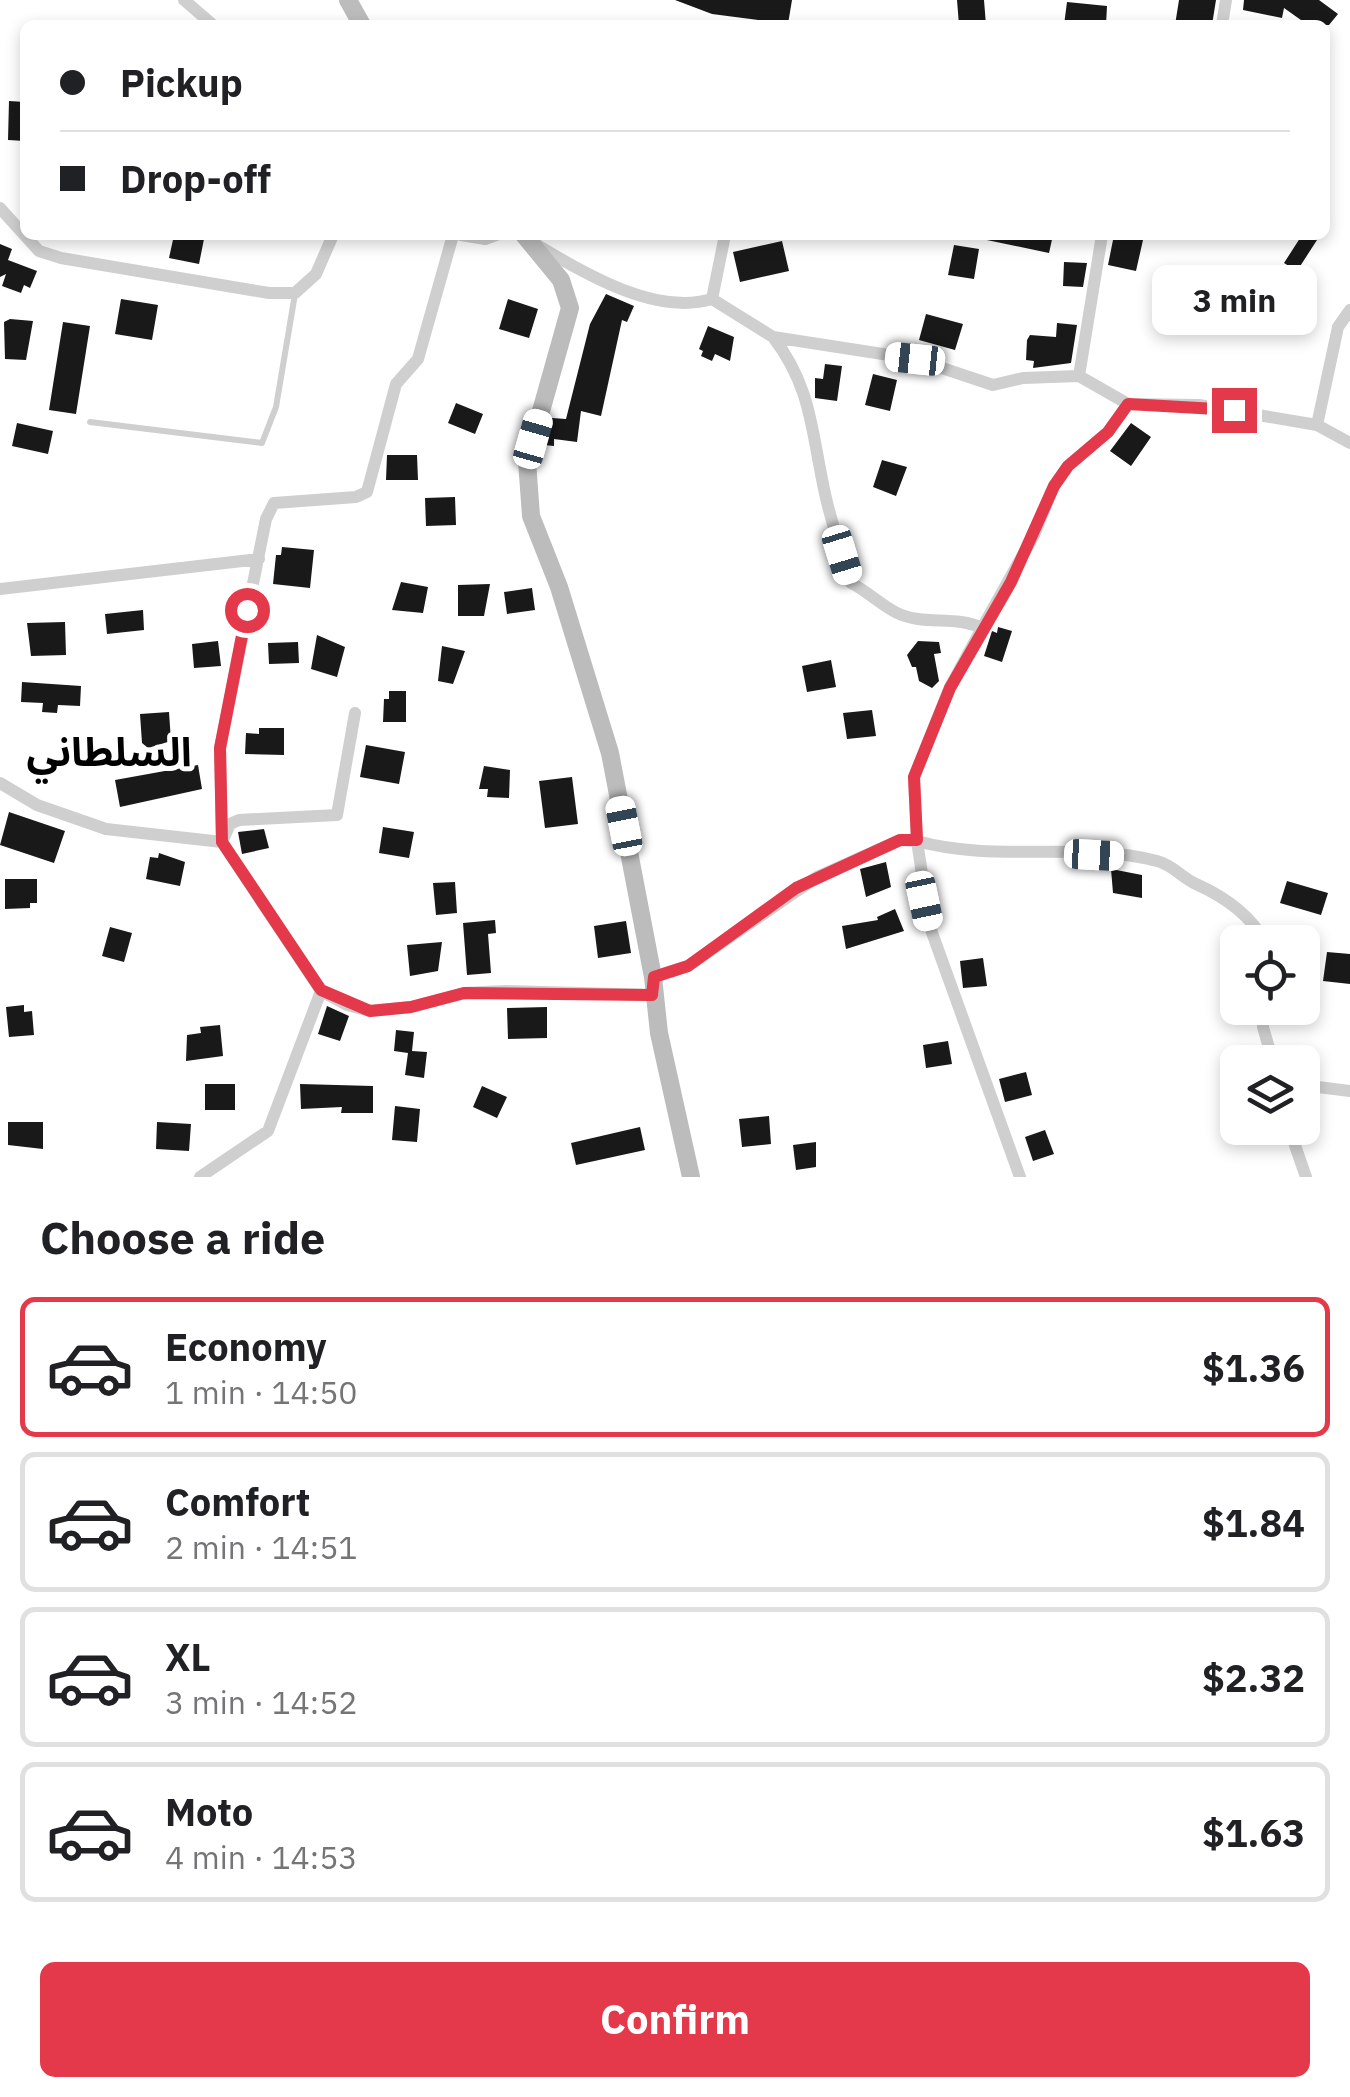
<!DOCTYPE html>
<meta charset="utf-8">
<style>
:root{--surface:#fff;--page:#f6f6f6;--text:#202124;--muted:#757577;--line:#e0e0e0;--accent:#e4384b}
body{margin:0;font-family:"IBM Plex Sans","Noto Sans Arabic",sans-serif;background:var(--page);color:var(--text);height:100vh;display:flex;flex-direction:column;font-size:38px;white-space:nowrap}
*{box-sizing:border-box;margin:0}
p{font-size:32px;color:var(--muted)}
.icon{flex:none;width:55px;height:55px;fill:none;stroke:currentColor;stroke-width:2;stroke-linecap:round;stroke-linejoin:round}
.map{position:relative;height:1177px;overflow:hidden}
.panel{display:flex;flex-direction:column;background:var(--surface);flex:1}
.panel>*{flex:none}
.guide{position:absolute;left:20px;top:20px;width:1310px;height:220px;border-radius:15px;box-shadow:0 5px 15px #0003;display:grid;align-content:center;height:220px;padding:0 40px;background:var(--surface)}
.tools{position:absolute;left:1220px;top:925px;display:grid;gap:20px}
.tools a{display:grid;place-items:center;width:100px;height:100px;border-radius:15px;background:var(--surface);box-shadow:0 5px 15px #0003;font-size:50px}
.end{position:absolute;width:45px;height:45px;margin:-22px;border:12px solid #e4384b;background:#fff;box-shadow:0 0 0 5px #fff}
.from{border-radius:50%}
.bubble{position:absolute;height:70px;border-radius:15px;background:var(--surface);box-shadow:0 5px 15px #0003;font-size:32px;font-weight:700;line-height:70px;text-align:center}
.car{position:absolute;width:30px;height:60px;margin:-30px -15px;border-radius:12px;box-shadow:0 0 8px 2px #0007;background:linear-gradient(#fff 24%,#345 0 40%,#fff 0 76%,#345 0 86%,#fff 0)}
.guide b{display:flex;align-items:center;gap:35px;height:95px;font-size:38px}
.guide b+b{border-top:2px solid var(--line)}
.guide i{width:25px;height:25px;background:var(--text)}
ul{padding:0;list-style:none}
li{display:flex;align-items:center;gap:30px;height:140px;margin:0 20px 15px;padding:0 20px;border:5px solid var(--line);border-radius:15px}
li div{flex:1}
li b{display:block;font-size:38px}
li em{font-style:normal;font-weight:700}
li.selected{border-color:var(--accent)}
li>.icon{width:90px;height:90px;stroke-width:1.5}
h2{padding:0 40px;font-size:45px;line-height:120px}
.action{display:flex;gap:20px;margin-top:auto;padding:20px 40px}
.action a{flex:1;height:115px;border-radius:15px;background:var(--accent);color:#fff;font-size:40px;font-weight:700;line-height:115px;text-align:center}
.map>svg:first-child{display:block}
.building{fill:#191919}
.lines{fill:none;stroke-linecap:round;stroke-linejoin:round}
.lane{stroke:#cfcfcf;stroke-width:6}
.street{stroke:#cfcfcf;stroke-width:12}
.secondary{stroke:#bcbcbc;stroke-width:18}
.route{stroke:#e4384b;stroke-width:12}
.labels{text-anchor:middle;dominant-baseline:central;stroke-width:10;stroke-linejoin:round;paint-order:stroke}
.district-label{font-size:40px;font-weight:bold;fill:#000;stroke:#fff}
</style>
<div class="map">
<svg width="1350" height="1177" viewBox="0 0 1350 1177">
<rect width="100%" height="100%" fill="#fff"/>
<!-- building -->
<path class="building" d="M675 0H792L788 24 712 14Z
M957 0H984L986 25H959Z
M1179 0H1216L1212 25H1175Z
M1244 0H1319L1338 14 1329 25H1308L1284 8 1282 18 1243 10Z
M1067 2 1107 6 1106 25H1064Z
M9 101 25 102V141L8 140Z
M174 235 204 239 199 264 169 258Z
M983 235H1053L1049 253 982 239Z
M1114 235 1143 240 1136 271 1108 265Z
M1302 235 1317 240 1297 271 1284 263Z
M782 241 789 271 740 282 733 252Z
M0 244 12 249 8 260 37 271 30 288 24 285 21 293 2 286 6 274 0 277Z
M954 245 979 249 974 279 948 275Z
M1064 262 1087 263 1083 287 1063 286Z
M606 294 634 306 627 322 622 320 601 416 581 411 577 442 554 439V446L544 445 552 418 566 419 590 324Z
M121 299 158 305 152 340 115 334Z
M508 299 538 309 529 338 499 329Z
M926 314 963 324 955 350 919 340Z
M10 319 33 321 26 360 5 359 4 322Z
M63 322 90 326 76 414 49 410Z
M1057 323 1077 325 1071 363 1033 368 1034 361 1026 360 1027 340 1030 335 1056 337Z
M708 326 734 337 730 361 715 354 712 361 701 356 703 351 699 349Z
M825 364 842 366 837 401 815 398V378L823 379Z
M873 374 897 380 890 411 865 405Z
M456 403 483 414 475 434 448 423Z
M17 423 53 431 48 454 12 446Z
M1131 423 1151 437 1131 466 1110 451Z
M387 455H417L418 480H386Z
M882 460 907 467 896 496 873 487Z
M455 497 456 525 426 526 425 498Z
M282 547 314 550 310 588 273 584 276 555H281Z
M401 582 428 587 423 613 392 610Z
M490 584 484 616H458V585Z
M532 588 535 610 507 614 504 592Z
M143 610 144 630 107 634 105 614Z
M65 622 66 655 31 656 27 623Z
M998 627 1012 631 1002 662 984 656 992 631 997 633Z
M317 635 345 647 337 677 311 669Z
M218 641 221 666 194 668 192 644Z
M918 641 939 642 941 653 934 654 939 681 932 688 919 681 916 667H912L907 655Z
M298 642 299 663 269 664 268 643Z
M442 646 465 651 453 684 438 681Z
M831 660 836 687 807 692 802 666Z
M22 682 81 686 80 706 58 705 57 713 42 712 43 703 21 702Z
M389 691H406V722H383L384 699H389Z
M872 710 876 736 847 739 843 713Z
M169 712 171 741 148 748 142 743 140 714Z
M259 728H284V755L245 754 246 733 259 734Z
M366 745 405 752 399 784 360 777Z
M198 765 202 789 120 807 115 780Z
M484 766 510 770 509 798 487 797 488 789H479Z
M572 777 578 824 545 828 539 781Z
M9 812 65 831 54 863 0 845Z
M383 827 414 832 409 858 379 853Z
M264 829 269 848 242 854 238 832Z
M159 853 185 862 180 886 146 879 150 857 158 858Z
M886 862 891 887 866 897 860 869Z
M1111 869 1142 875V898L1113 893Z
M5 879H37V903H30V908L5 909Z
M1287 881 1328 893 1321 915 1280 903Z
M455 882 457 913 436 915 433 883Z
M895 909 904 931 846 949 842 926 878 920 877 917Z
M495 920 496 933 488 934 491 973 467 975 463 923Z
M626 921 631 953 598 958 594 926Z
M110 927 132 933 124 962 102 956Z
M442 942 438 971 410 976 407 945Z
M1327 952 1350 954V984L1323 981Z
M983 958 987 986 963 988 960 961Z
M24 1005V1012L32 1011 34 1035 9 1037 6 1007Z
M327 1006 349 1016 340 1041 318 1034Z
M547 1007V1038L508 1039 507 1008Z
M220 1025 223 1056 186 1061 187 1035 201 1033 200 1027Z
M396 1030 414 1032 412 1051 427 1052 424 1078 405 1075 408 1053 394 1051Z
M948 1041 952 1064 926 1068 923 1045Z
M1026 1072 1032 1095 1005 1102 999 1079Z
M205 1084H235V1110H205Z
M300 1084 373 1086V1113H341L342 1107 301 1109Z
M482 1086 507 1097 497 1118 473 1107Z
M395 1106 420 1109 417 1142 392 1140Z
M769 1116 771 1144 742 1147 739 1119Z
M8 1122H43V1149L8 1145Z
M157 1122 191 1124 189 1151 156 1149Z
M640 1127 645 1150 576 1165 571 1143Z
M1045 1130 1054 1154 1033 1161 1025 1137Z
M816 1142V1167L796 1170 793 1145Z"/>
<g class="lines">
<!-- lane -->
<path class="lane" d="M90 422 262 443 276 407 295 294"/>
<!-- street -->
<path class="street" d="M184 0 213 25
M1222 25 1226 0
M0 208 39 251 61 258 269 293H295L316 274 333 235
M461 235 485 239 496 235
M725 235 712 299 773 337 915 359 993 385 1023 378 1079 376 1102 235
M537 245C586 274 655 316 712 299
M773 337C810 385 811 426 823 484 829 517 841 550 851 583 867 591 881 605 897 613 924 626 955 615 982 628L1034 535 1054 486 1068 466 1108 432 1128 404 1079 376
M1128 404 1199 405 1317 425 1338 327 1350 310
M1317 425 1350 443
M0 589 259 559
M982 628 950 687 914 777 917 841C996 863 1078 841 1157 861 1173 865 1181 877 1196 884 1225 897 1250 914 1265 942
M355 713 337 815 239 820 230 824 222 842 321 991 347 1005 370 1011 411 1007 465 993 505 991 652 995
M0 783 37 805 106 829 222 842 220 748 266 519 274 503 356 497 367 492 396 384 418 359 453 235
M653 977 688 966 817 877 900 840 917 841 930 927 1020 1177
M1263 1008V1027L1273 1062
M1302 1085 1350 1091
M1289 1128 1306 1177
M200 1177 268 1131 321 991"/>
<!-- secondary -->
<path class="secondary" d="M348 0 362 25
M524 235 561 280 570 308 527 461 531 516 559 587 610 753 653 977 659 1033 691 1177"/>
</g>
<g class="lines">
<!-- route -->
<path class="route" d="M247 610 220 748 222 842 321 990 370 1011 411 1007 464 993 652 995 654 977 688 966 796 888 900 840H917L914 777 950 688 1011 582 1054 486 1068 466 1108 432 1128 404 1234 410"/>
</g>
<g class="labels">
<!-- district labels -->
<g class="district-label">
<text x="109" y="751">السلطاني</text>
</g>
</g>
</svg>
<div class="tools">
<a><svg class="icon" aria-label="locate" viewBox="0 0 24 24"><circle cx="12" cy="12" r="6"/><path d="M12 2v4M12 18v4M2 12h4M18 12h4"/></svg></a>
<a><svg class="icon" aria-label="layers" viewBox="0 0 24 24"><path d="M12 4l9 5-9 5-9-5zM3 14l9 5 9-5"/></svg></a>
</div>
<i class="end from" style="left:247px;top:610px"></i>
<i class="end" style="left:1234px;top:410px"></i>
<div class="bubble" style="left:1152px;top:265px;width:165px">3 min</div>
<i class="car" style="left:915px;top:359px;rotate:276deg"></i>
<i class="car" style="left:533px;top:439px;rotate:16deg"></i>
<i class="car" style="left:842px;top:555px;rotate:163deg"></i>
<i class="car" style="left:624px;top:826px;rotate:349deg"></i>
<i class="car" style="left:1094px;top:855px;rotate:93deg"></i>
<i class="car" style="left:924px;top:901px;rotate:168deg"></i>
<div class="guide">
<b><i class="from"></i>Pickup</b>
<b><i></i>Drop-off</b>
</div>
</div>
<section class="panel">
<h2>Choose a ride</h2>
<ul>
<li class="selected"><svg class="icon" aria-label="car" viewBox="0 0 24 24"><path d="M5 17H2v-5l4-1 3-4h7l3 4 3 1v5h-3M9 17h6M6 11h13"/><circle cx="7" cy="17" r="2"/><circle cx="17" cy="17" r="2"/></svg><div><b>Economy</b><p>1 min · 14:50</p></div><em>$1.36</em></li>
<li><svg class="icon" aria-label="car" viewBox="0 0 24 24"><path d="M5 17H2v-5l4-1 3-4h7l3 4 3 1v5h-3M9 17h6M6 11h13"/><circle cx="7" cy="17" r="2"/><circle cx="17" cy="17" r="2"/></svg><div><b>Comfort</b><p>2 min · 14:51</p></div><em>$1.84</em></li>
<li><svg class="icon" aria-label="car" viewBox="0 0 24 24"><path d="M5 17H2v-5l4-1 3-4h7l3 4 3 1v5h-3M9 17h6M6 11h13"/><circle cx="7" cy="17" r="2"/><circle cx="17" cy="17" r="2"/></svg><div><b>XL</b><p>3 min · 14:52</p></div><em>$2.32</em></li>
<li><svg class="icon" aria-label="car" viewBox="0 0 24 24"><path d="M5 17H2v-5l4-1 3-4h7l3 4 3 1v5h-3M9 17h6M6 11h13"/><circle cx="7" cy="17" r="2"/><circle cx="17" cy="17" r="2"/></svg><div><b>Moto</b><p>4 min · 14:53</p></div><em>$1.63</em></li>
</ul>
<div class="action"><a>Confirm</a></div>
</section>
